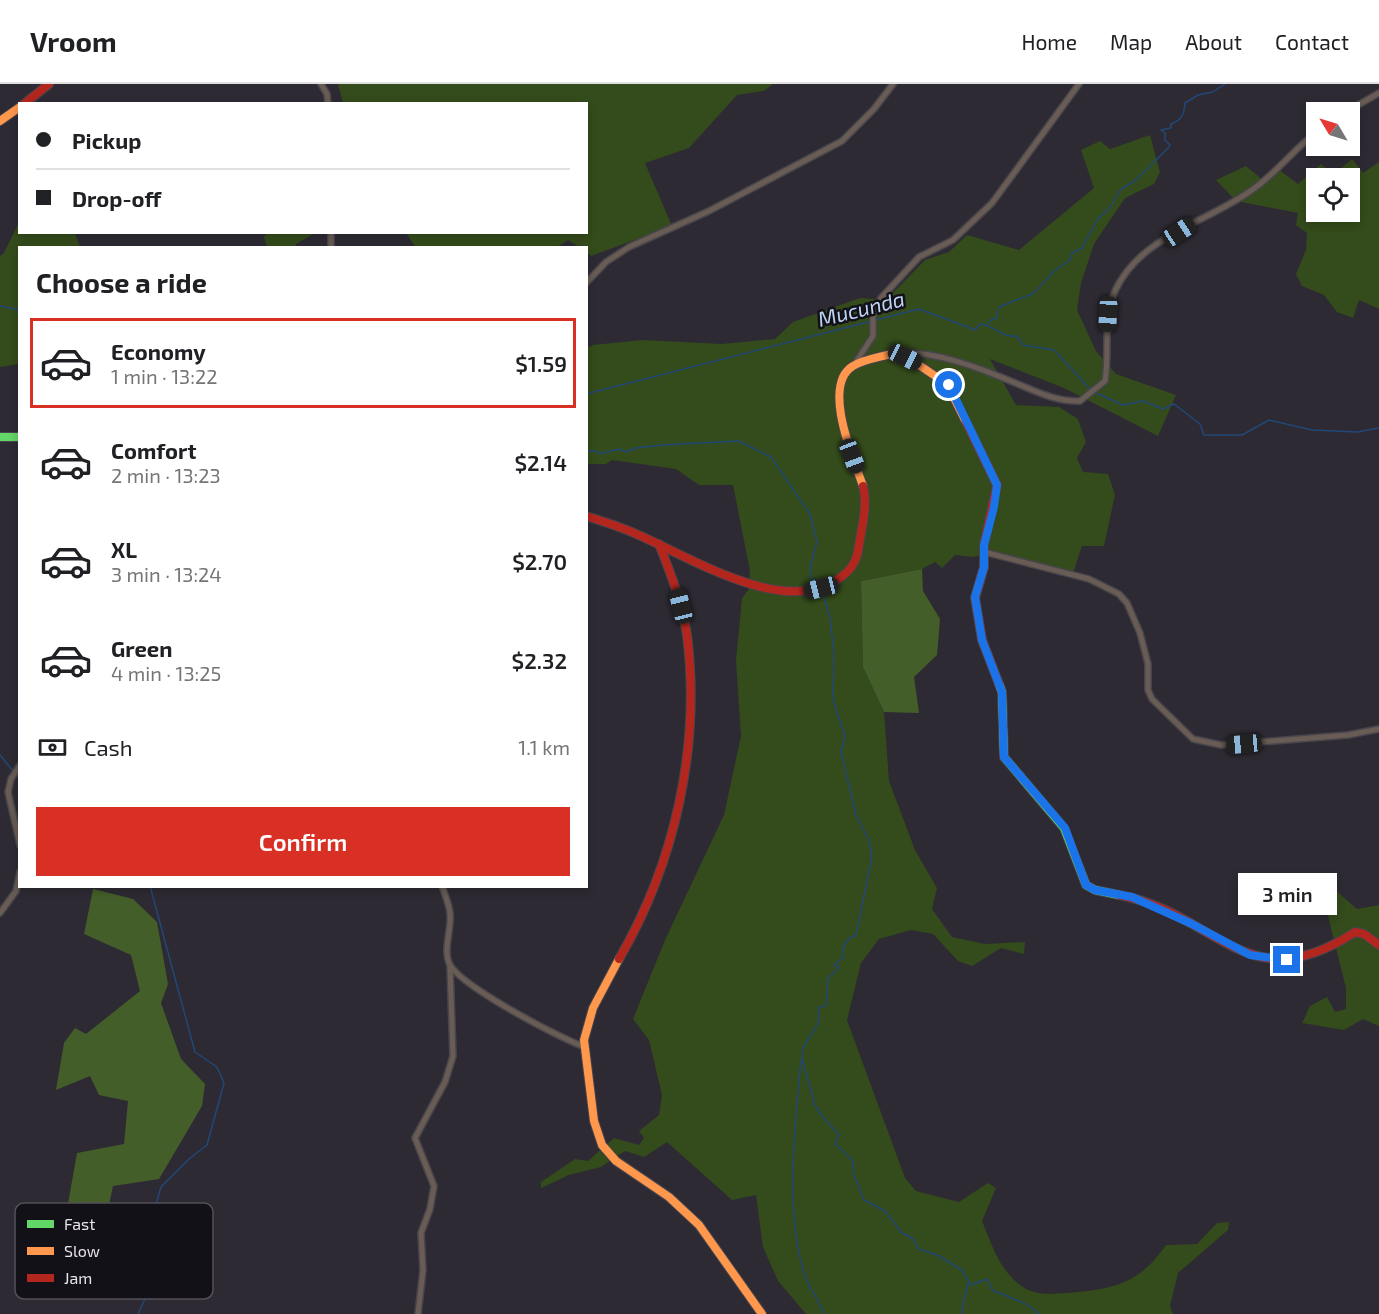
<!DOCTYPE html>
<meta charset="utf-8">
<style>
:root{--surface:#fff;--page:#f2f2f2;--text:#202124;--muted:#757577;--line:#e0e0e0;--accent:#d93025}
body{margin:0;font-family:"Exo 2",sans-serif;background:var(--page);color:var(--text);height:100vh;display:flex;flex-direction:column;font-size:22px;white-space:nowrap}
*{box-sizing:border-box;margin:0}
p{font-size:20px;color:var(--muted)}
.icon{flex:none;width:33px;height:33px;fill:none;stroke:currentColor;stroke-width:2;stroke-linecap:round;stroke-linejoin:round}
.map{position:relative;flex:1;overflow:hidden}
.drawer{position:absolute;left:18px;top:162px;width:570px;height:642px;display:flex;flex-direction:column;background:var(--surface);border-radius:0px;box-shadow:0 3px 9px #0003}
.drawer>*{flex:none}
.banner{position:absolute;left:18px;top:18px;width:570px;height:132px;border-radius:0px;box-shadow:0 3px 9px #0003;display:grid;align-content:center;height:132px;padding:0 18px;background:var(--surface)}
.needle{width:39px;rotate:308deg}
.tools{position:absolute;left:1306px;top:18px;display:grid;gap:12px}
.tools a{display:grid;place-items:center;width:54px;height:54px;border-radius:0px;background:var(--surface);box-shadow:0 3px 9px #0003;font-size:30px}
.end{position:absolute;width:27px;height:27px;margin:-14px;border:8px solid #1a73e8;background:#fff;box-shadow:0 0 0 3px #fff}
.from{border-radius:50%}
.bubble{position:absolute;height:42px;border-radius:0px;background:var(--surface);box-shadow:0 3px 9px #0003;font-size:20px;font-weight:600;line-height:42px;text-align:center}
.car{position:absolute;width:18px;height:36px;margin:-18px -9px;border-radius:8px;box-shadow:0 0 4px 2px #0007;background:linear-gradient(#222 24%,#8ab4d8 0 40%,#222 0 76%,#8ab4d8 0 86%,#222 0)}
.banner b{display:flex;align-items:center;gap:21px;height:57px;font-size:22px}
.banner b+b{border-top:2px solid var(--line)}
.banner i{width:15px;height:15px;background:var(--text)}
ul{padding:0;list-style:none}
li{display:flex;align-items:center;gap:18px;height:90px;margin:0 12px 9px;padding:0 6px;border:3px solid transparent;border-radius:0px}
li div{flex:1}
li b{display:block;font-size:22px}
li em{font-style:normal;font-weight:600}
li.current{border-color:var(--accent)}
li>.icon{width:54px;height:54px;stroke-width:1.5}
h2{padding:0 18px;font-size:27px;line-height:72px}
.pay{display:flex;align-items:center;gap:15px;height:66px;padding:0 18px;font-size:22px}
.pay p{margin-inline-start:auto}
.primary-button{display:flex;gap:12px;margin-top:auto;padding:12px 18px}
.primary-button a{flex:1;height:69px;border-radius:0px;background:var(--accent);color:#fff;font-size:24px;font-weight:600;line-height:69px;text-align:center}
header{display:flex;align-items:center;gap:36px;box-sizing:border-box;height:84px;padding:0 30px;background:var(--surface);border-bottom:2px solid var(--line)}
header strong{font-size:28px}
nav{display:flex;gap:33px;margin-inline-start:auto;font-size:21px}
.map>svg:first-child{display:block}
.green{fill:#344b1b;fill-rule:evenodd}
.forest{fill:#445e29}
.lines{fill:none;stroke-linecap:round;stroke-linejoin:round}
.stream{stroke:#214877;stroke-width:1.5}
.street-casing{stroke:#48454c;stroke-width:8}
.fast-casing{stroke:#48454c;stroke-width:10}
.slow-casing{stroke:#48454c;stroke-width:10}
.jam-casing{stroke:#48454c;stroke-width:10}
.street{stroke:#685c54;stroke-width:5}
.fast{stroke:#63d668;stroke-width:8}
.slow{stroke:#ff974d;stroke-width:8}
.jam{stroke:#b3261e;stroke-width:8}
.route{stroke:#1a73e8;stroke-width:8}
.labels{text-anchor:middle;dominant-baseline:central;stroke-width:5;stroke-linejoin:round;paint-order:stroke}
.water-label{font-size:21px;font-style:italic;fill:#bcd5f4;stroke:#131118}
.key{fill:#131118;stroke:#535058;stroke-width:1.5}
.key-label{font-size:16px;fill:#e8e3ef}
</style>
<header>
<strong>Vroom</strong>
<nav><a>Home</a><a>Map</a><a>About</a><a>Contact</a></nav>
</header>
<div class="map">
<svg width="1379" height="1230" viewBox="0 0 1379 1230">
<rect width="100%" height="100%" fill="#2d2a33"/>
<!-- green -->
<path class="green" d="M338 0H773L764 7 737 11 689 64 645 79 672 142 591 172 587 169 586 164 579 163 568 156 559 162 544 163 416 164 406 149 586 148V20L343 19Z
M1150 51 1160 88 1154 100 1125 114 1094 160 1081 199 1077 226 1096 267 1116 290 1176 311 1158 352 1064 304 990 275 1016 321 1059 323 1078 335 1086 358 1077 374 1083 388 1108 390 1115 411 1104 462H1082L1073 489 985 470 973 473 955 471 942 484 935 478 922 485 861 497 863 583 884 628 889 697 915 766 937 804 932 825 952 853 985 860 1025 858 1024 870 1001 864 972 882 958 877 933 850 911 846 879 855 861 879 847 936 905 1094 916 1107 959 1118 988 1099 996 1104 982 1137C992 1161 1000 1188 1023 1203 1037 1212 1051 1210 1067 1209 1113 1205 1138 1201 1166 1161L1197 1160 1217 1139 1229 1138 1228 1146 1178 1189 1170 1222 1173 1230H806L778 1197 763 1163 756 1111 732 1116 667 1058 644 1073 625 1067 601 1083 569 1091 541 1104V1098L575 1075 588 1077 614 1054 639 1061 644 1054 639 1047 659 1031 662 1011 649 956 633 935 665 856 724 731 741 652 736 577 742 514 749 505 750 487 733 401H699L676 385 612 376 606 380H587V264L593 261 643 256 721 260 775 255 793 238 860 214 886 216 925 176 949 168 967 151 1019 166 1094 104 1081 66 1100 57 1110 65Z
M1352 75 1363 89 1379 78V225L1359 216 1353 234 1337 228 1324 211 1302 202 1296 190 1306 166 1307 149 1296 141 1298 129 1236 117 1216 96 1246 82 1264 97 1278 85 1298 100 1321 80 1333 91ZM1317 94H1350V128H1317Z
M19 138 20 148 75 149 80 163 20 164 19 280 0 283V172L4 169Z
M267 149V148L315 149 296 160V164L267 163 264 153Z
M1333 804 1357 825 1379 821V942L1363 935 1344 946 1302 939 1310 922 1327 913 1335 928 1346 925V904L1327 828Z"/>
<!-- forest -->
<path class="forest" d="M922 485 923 507 940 535 937 571 914 593 919 629 884 628 863 583 861 497Z
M93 805 133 815 157 838 168 900 161 919 181 975 205 1000 202 1022 159 1095 113 1102 103 1149 63 1148 77 1069 124 1060 128 1017 99 1011 90 992 56 1006 64 959 75 944 86 950 140 907 131 871 84 850Z"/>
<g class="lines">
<!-- stream -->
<path class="stream" d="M0 222 20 226
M988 239 992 235H996L999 223 1034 209 1053 188 1070 176 1072 169 1082 164 1097 136 1111 122 1120 106 1136 96 1169 63 1170 61 1165 56V49L1161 46 1171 44V40C1182 36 1184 30 1185 19L1198 11 1213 8 1225 0
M1094 308 1123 321 1143 317 1163 325 1174 320 1200 340 1204 351H1242L1269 336 1312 346 1357 348 1379 344
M586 310 919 225C937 232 956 238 975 246L980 240C996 241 999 254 1017 252L1023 261 1054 266 1090 305
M586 367H597L600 370 619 365 626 368 636 364 663 361 739 357 771 373 810 430 817 458 810 483 811 494 822 500
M822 505 830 535 834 567 833 616 845 652 841 668 856 731 869 756 872 773 856 851C846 855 841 862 844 873L834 881 839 884 828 894 826 921 818 924C824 940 808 951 803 965 799 976 812 1004 814 1018 816 1026 832 1044 839 1050L835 1060 853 1077 854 1091 864 1116 885 1127 901 1148 913 1155 919 1165 937 1171 962 1186 971 1201 987 1195 992 1206 1024 1219 1040 1230
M0 671 13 687
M801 976C795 1039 785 1129 804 1189 808 1203 819 1216 824 1230
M138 1230 145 1215 165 1196 175 1167 152 1133 161 1103 189 1075 207 1061 224 999 217 983 195 968 150 802
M961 1230 968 1199"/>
<defs>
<path id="street" d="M321 0 327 10 328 20
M1346 28 1379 9
M331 148V164
M586 199 606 178 629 163 709 127 842 57 874 25 893 0
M896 269C936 267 977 283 1013 298 1035 307 1056 318 1080 317L1105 297C1110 267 1102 236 1115 207 1141 150 1211 138 1256 103 1278 87 1295 64 1317 48
M854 281 873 252V231L881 214 919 173 953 156 992 119 1079 0
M984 468 1089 495 1119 510 1127 519 1140 549 1148 580V606L1152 615 1193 655 1221 661 1348 651 1379 645
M20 681 11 695 8 708 20 761
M442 802C445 811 449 820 450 829 452 845 443 864 449 879 458 901 561 955 585 963
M0 829 16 807 20 788
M418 1230 423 1186 421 1149 430 1125 434 1102 415 1054 445 998 453 972 450 882"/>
<path id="fast" d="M0 353H20
M999 600 1002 608 1004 673 1064 744 1086 801 1095 806 1119 811"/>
<path id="slow" d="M0 37 20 23
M863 402C854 376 821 301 853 282 864 275 882 273 894 269L916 279 947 300 966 338
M619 875 593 924 584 956 594 1037 602 1061 616 1077 669 1113 699 1141 762 1230"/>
<path id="jam" d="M24 20 49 0
M966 338 997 401 984 461V483L975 514 982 556 999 600
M586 432C602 437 618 442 634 449 686 471 776 529 832 499 849 489 857 480 859 461 862 442 868 420 863 402
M1119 811C1217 829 1247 919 1355 848L1364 850 1379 861
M619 875C675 779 701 662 687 551 682 519 671 490 659 460"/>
</defs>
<!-- street casing -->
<use href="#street" class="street-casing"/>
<!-- fast casing -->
<use href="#fast" class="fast-casing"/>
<!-- slow casing -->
<use href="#slow" class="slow-casing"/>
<!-- jam casing -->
<use href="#jam" class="jam-casing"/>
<!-- street -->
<use href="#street" class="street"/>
<!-- fast -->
<use href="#fast" class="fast"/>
<!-- slow -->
<use href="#slow" class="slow"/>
<!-- jam -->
<use href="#jam" class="jam"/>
</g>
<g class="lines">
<!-- route -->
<path class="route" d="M949 301 997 401 994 423 984 461V483L975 513 982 556 1002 608 1004 673 1065 744 1086 801 1095 806 1132 813 1192 840 1250 871 1287 876"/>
</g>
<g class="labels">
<!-- water labels -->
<g class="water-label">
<text transform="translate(861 224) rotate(-14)">Mucunda</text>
</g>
</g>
<!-- legend -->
<rect x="15" y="1119" width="198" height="96" rx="9" class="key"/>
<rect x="27" y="1136" width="27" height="8" fill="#63d668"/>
<rect x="27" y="1163" width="27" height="8" fill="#ff974d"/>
<rect x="27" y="1190" width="27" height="8" fill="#b3261e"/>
<g class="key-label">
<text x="64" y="1146">Fast</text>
<text x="64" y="1173">Slow</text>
<text x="64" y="1200">Jam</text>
</g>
</svg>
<div class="tools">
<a><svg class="needle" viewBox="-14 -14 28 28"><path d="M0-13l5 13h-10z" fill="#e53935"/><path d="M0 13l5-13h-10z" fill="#757577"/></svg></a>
<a><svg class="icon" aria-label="locate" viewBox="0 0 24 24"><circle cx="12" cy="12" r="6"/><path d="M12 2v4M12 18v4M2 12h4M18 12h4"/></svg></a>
</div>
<i class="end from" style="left:949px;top:301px"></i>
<i class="end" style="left:1287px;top:876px"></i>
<div class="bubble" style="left:1238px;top:789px;width:99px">3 min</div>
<i class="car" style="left:1179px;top:148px;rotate:57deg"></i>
<i class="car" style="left:1108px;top:230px;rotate:183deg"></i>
<i class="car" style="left:905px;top:273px;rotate:116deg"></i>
<i class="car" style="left:852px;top:372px;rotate:159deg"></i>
<i class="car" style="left:821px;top:504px;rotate:256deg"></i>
<i class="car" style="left:681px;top:522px;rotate:346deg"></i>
<i class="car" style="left:1244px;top:660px;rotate:265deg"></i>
<div class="banner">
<b><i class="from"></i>Pickup</b>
<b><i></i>Drop-off</b>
</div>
<section class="drawer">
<h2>Choose a ride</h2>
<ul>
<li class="current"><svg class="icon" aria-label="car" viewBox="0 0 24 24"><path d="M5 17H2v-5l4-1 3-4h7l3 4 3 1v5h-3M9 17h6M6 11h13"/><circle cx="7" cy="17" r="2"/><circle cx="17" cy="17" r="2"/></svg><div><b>Economy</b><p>1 min · 13:22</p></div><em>$1.59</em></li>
<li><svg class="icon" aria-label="car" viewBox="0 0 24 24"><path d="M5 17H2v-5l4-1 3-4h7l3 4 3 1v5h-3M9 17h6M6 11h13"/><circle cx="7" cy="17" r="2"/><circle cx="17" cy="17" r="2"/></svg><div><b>Comfort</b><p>2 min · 13:23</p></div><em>$2.14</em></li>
<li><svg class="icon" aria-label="car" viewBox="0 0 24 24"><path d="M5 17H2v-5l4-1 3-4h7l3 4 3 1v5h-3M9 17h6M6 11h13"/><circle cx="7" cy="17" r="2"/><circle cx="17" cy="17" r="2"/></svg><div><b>XL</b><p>3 min · 13:24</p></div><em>$2.70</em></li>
<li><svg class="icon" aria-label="car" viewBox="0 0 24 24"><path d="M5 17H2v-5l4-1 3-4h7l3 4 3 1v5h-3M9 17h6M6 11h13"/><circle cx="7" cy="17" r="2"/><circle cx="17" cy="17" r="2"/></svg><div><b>Green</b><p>4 min · 13:25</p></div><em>$2.32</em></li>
</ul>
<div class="pay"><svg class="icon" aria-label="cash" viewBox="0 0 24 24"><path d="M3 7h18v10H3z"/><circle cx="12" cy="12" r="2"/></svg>Cash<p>1.1 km</p></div>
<div class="primary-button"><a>Confirm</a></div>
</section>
</div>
